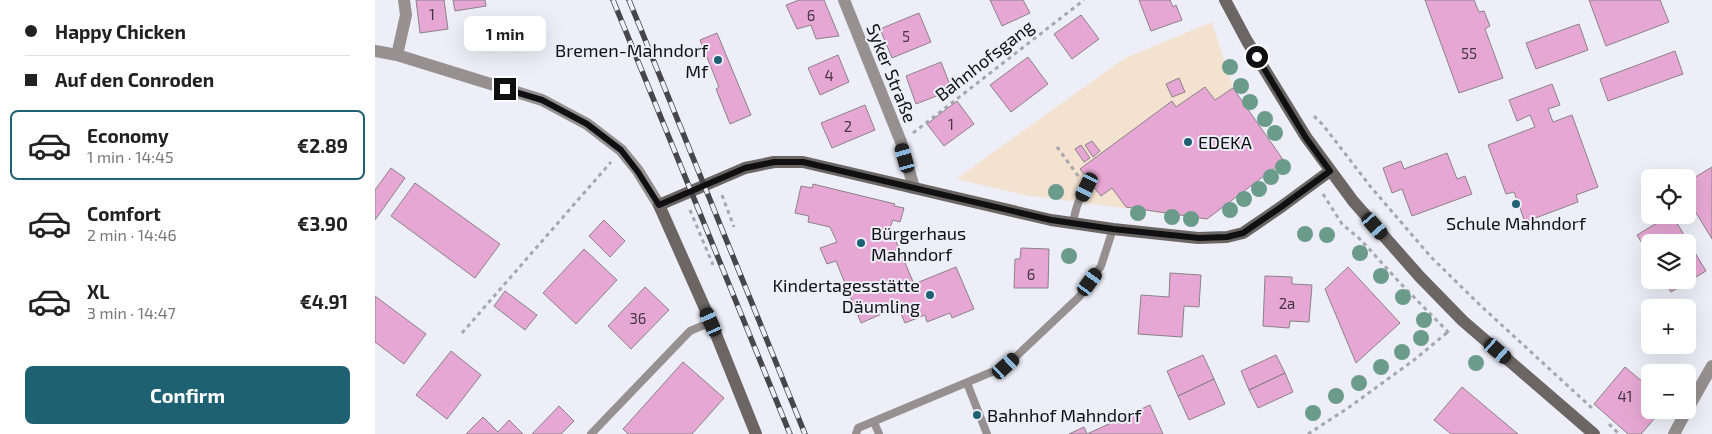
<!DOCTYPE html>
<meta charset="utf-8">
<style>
:root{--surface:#fff;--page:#f6f6f6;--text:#222;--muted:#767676;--line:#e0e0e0;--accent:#1d6173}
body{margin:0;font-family:"Exo 2",sans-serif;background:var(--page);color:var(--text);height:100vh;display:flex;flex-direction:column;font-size:19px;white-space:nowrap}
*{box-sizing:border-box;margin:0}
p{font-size:16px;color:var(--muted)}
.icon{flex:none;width:28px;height:28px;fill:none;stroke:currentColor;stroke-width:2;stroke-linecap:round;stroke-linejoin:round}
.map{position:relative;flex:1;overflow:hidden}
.panel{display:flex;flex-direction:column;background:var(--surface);width:375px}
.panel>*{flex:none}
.guide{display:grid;align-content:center;height:110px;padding:0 25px;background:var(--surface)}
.controls{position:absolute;left:1266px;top:169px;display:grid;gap:10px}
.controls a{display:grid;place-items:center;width:55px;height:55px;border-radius:8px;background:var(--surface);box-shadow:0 5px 20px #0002;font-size:25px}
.end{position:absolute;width:22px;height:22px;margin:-11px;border:6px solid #101013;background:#fff;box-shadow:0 0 0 2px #fff}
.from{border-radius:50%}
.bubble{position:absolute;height:35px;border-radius:8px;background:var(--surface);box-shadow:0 5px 20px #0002;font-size:16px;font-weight:700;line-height:35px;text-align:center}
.car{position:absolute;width:15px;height:30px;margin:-15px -8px;border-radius:6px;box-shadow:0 0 4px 1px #0007;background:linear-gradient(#222 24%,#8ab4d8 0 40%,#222 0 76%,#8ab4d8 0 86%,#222 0)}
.guide b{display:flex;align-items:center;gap:18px;height:48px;font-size:19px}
.guide b+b{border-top:1px solid var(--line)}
.guide i{width:12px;height:12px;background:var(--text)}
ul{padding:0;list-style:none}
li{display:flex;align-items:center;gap:15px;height:70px;margin:0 10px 8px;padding:0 15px;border:2px solid transparent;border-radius:8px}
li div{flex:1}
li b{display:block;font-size:19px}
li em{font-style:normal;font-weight:700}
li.current{border-color:var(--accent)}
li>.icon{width:45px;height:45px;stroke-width:1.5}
.cta{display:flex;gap:10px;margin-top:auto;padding:10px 25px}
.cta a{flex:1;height:58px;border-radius:8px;background:var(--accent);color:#fff;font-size:20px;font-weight:700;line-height:58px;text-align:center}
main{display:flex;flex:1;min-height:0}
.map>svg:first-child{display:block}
.commercial{fill:#f3e2d0}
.building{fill:#e7a7d4;stroke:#8b8288}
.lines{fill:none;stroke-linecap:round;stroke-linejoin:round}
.path{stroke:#a6a6ae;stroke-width:3;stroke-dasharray:4 4;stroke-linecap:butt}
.lane{stroke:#969190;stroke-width:8}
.street{stroke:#969190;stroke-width:12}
.secondary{stroke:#6b6563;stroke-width:12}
.rail-casing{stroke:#47474b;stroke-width:5.5}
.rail{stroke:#eeeef8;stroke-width:4;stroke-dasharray:11;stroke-linecap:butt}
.tree{fill:#6b9c8b}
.route{stroke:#101013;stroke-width:6}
.poi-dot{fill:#1d6173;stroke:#eeeef8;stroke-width:2}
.labels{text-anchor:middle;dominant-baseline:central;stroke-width:4;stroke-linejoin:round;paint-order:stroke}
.number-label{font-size:15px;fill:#463643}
.poi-label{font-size:18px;fill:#101013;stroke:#eeeef8;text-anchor:start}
.street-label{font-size:18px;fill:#101013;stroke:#eeeef8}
</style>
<main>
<section class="panel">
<div class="guide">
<b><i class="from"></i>Happy Chicken</b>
<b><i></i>Auf den Conroden</b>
</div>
<ul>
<li class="current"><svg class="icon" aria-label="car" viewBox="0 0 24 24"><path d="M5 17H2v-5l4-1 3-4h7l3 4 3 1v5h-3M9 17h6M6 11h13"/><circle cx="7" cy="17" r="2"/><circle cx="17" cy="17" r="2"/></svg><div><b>Economy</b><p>1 min · 14:45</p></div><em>€2.89</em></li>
<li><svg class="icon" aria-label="car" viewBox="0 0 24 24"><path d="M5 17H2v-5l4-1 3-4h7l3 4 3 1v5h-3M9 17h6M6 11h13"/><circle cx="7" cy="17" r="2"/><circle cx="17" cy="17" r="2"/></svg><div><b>Comfort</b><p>2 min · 14:46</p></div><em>€3.90</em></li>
<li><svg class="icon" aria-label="car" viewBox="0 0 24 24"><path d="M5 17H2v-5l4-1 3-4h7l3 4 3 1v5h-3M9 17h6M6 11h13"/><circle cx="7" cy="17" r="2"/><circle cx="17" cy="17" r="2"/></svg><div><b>XL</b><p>3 min · 14:47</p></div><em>€4.91</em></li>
</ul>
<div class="cta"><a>Confirm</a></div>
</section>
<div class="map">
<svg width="1337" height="434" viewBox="0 0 1337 434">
<rect width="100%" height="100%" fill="#eeeef8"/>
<!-- commercial -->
<path class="commercial" d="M837 22 858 88 909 161 832 219 649 195 581 179 750 58Z"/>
<!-- building -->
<path class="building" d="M41 0H69L73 29 45 33Z
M78 0H110L111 6 80 11Z
M424 0H449L464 36 441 39 436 25 422 29 411 5Z
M615 0H648L655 13 627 26Z
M764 0H795L798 7 801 5 807 20 776 31Z
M1050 0H1099L1104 12 1109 11 1115 26 1110 29 1128 78 1084 93Z
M1214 0H1285L1294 22 1231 46Z
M544 13 556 42 517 58 505 29Z
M706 15 724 39 697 59 679 34Z
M1204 24 1213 50 1161 69 1151 43Z
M342 33 376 115 355 124 341 89 344 87 325 40Z
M1300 51 1308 74 1233 101 1225 79Z
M463 55 474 82 445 95 433 68Z
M653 57 673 84 636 112 615 85Z
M566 62 577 90 541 104 531 76Z
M804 78 810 92 797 97 791 84Z
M1177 84 1185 105 1173 109 1178 122 1197 115 1223 187 1201 195 1203 202 1150 222 1139 192 1131 194 1113 145 1160 127 1155 115 1142 121 1134 100Z
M830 87 840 100 858 88 909 161 832 219 751 207 737 188 726 196 705 169 797 101 801 107Z
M582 101 599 124 569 146 552 124Z
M490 105 500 130 457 148 446 123Z
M717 141 725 151 718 157 710 145Z
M706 145 715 158 709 162 700 149Z
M1072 153 1082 179 1090 176 1097 194 1037 216 1027 189 1017 193 1008 168 1026 161 1029 169Z
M1337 167V239L1312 198V182Z
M16 168 30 178 0 220V190Z
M40 183 125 244 100 278 16 216Z
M438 184 520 204 519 206 529 208 525 222 518 220 515 227 539 284 581 267 599 309 577 318 575 313 552 322 550 315 530 323 523 307 486 323 461 261 452 264 445 248 462 242 455 227 433 222 434 216 420 213 426 186 437 188Z
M1295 215H1297L1331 271 1296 292 1288 280H1312V242H1275V257L1262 235Z
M229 220 250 241 235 257 214 236Z
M646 248 674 249 673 288H639L640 259H645Z
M209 249 242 280 201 324 168 293Z
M973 267 1025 323 981 363 950 289Z
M795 273 826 275 824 307 809 306 807 337 763 334 766 295 794 297Z
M890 276 917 277V284L937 285 934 322 915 321 914 328 888 326Z
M270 287 294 310 256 349 233 326Z
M130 291 162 315 150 330 119 306Z
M0 296 51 334 29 364 0 342Z
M76 351 106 375 72 419 41 395Z
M828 355 839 379 803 396 792 371Z
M901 355 910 373 874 390 866 371Z
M308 362 349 398 317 434H253L248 429Z
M1250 367 1275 388V410H1287L1266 434H1253L1219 404Z
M910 373 918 392 883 408 874 390Z
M839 379 850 404 814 420 803 396Z
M1087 387 1143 434H1076L1059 420Z
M775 405 788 434H694L709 427 712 434Z
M184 406 199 421 186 434H157Z
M108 417 123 432 134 420 148 434H91Z"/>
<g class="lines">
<!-- path -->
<path class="path" d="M939 116 948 125 995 186 1056 257 1106 306 1218 409
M538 133 709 0
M682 147 704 177
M948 194 967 224 986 240 1026 284 1076 335
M347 195 359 227
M315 210 338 265
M87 333 236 162
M1234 424 1244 434
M933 434 973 408 1039 360 1074 331"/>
<!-- lane -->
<path class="lane" d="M698 224C700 210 705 193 716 183
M592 383 612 434
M499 422 504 434
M216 434 315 331 336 322
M481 434 483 428 631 366 704 297 726 266 738 229"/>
<!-- street -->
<path class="street" d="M469 0 526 142 539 188
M0 51 22 55 167 100 212 124 246 150 263 171 284 205
M22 55 31 15 29 0
M1312 410 1337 366
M1299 434 1312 410"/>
<!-- secondary -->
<path class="secondary" d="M850 0 872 41 931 137 978 201 1045 277 1088 321 1219 434
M381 434 336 322 284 205 370 168 399 162H428L676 220 738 229 823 238 852 237 868 233 906 207 955 171"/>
<defs>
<path id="rail" d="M238 0 415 434
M254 0 430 434"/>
</defs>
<!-- rail casing -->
<use href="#rail" class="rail-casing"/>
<!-- rail -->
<use href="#rail" class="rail"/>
</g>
<!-- trees -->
<g class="tree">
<circle cx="855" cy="67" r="8"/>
<circle cx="866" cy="86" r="8"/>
<circle cx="875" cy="102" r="8"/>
<circle cx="890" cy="119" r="8"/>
<circle cx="900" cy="133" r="8"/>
<circle cx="908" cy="167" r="8"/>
<circle cx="896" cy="177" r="8"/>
<circle cx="884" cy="189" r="8"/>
<circle cx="681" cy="192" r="8"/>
<circle cx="869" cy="199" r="8"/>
<circle cx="855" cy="210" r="8"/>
<circle cx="763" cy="213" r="8"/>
<circle cx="797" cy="217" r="8"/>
<circle cx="816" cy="219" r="8"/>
<circle cx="930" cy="234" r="8"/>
<circle cx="952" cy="235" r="8"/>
<circle cx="985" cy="253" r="8"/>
<circle cx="694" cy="256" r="8"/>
<circle cx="1006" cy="276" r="8"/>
<circle cx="1028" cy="297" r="8"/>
<circle cx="1049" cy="320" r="8"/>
<circle cx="1046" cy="338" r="8"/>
<circle cx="1027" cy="352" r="8"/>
<circle cx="1101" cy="363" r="8"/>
<circle cx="1006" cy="367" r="8"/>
<circle cx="984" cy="383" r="8"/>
<circle cx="961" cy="396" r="8"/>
<circle cx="938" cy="413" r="8"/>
</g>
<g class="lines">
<!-- route -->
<path class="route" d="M130 89 167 100 212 124 246 150 263 172 284 205 370 168 399 162H428L676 220 738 229 824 238 852 237 868 233 906 207 955 171 931 138 882 57"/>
</g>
<!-- markers -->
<g class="poi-dot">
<circle cx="343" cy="60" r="5"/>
<circle cx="813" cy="142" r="5"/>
<circle cx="1141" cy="204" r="5"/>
<circle cx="486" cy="243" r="5"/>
<circle cx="555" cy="295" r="5"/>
<circle cx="602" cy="415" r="5"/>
</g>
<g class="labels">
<!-- number labels -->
<g class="number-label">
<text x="57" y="14">1</text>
<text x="436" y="15">6</text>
<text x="531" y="36">5</text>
<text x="1094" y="53">55</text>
<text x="454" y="75">4</text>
<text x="576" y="124">1</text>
<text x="473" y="126">2</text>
<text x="656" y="274">6</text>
<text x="912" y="303">2a</text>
<text x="263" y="318">36</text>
<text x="1250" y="396">41</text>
</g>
<!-- poi labels -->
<g class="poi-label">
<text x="333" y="50" text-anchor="end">Bremen-Mahndorf<tspan x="333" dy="21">Mf</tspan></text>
<text x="823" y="142">EDEKA</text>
<text x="1141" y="223" text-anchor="middle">Schule Mahndorf</text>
<text x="496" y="233">Bürgerhaus<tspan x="496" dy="21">Mahndorf</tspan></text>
<text x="545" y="285" text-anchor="end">Kindertagesstätte<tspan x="545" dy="21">Däumling</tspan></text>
<text x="612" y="415">Bahnhof Mahndorf</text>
</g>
<!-- street labels -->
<g class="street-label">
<text transform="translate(609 60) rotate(-38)">Bahnhofsgang</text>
<text transform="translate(517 73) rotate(68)">Syker Straße</text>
</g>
</g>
</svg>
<div class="controls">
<a><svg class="icon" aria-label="locate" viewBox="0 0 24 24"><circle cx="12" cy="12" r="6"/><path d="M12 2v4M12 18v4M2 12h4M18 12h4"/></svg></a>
<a><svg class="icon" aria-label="layers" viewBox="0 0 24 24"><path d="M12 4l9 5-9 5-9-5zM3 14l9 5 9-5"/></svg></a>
<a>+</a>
<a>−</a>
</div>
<i class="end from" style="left:882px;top:57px"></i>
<i class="end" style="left:130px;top:89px"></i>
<div class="bubble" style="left:89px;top:16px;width:82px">1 min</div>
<i class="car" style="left:530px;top:158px;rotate:344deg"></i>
<i class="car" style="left:712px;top:187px;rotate:206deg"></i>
<i class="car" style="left:1000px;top:226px;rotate:139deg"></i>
<i class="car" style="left:715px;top:282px;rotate:36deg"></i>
<i class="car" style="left:336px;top:322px;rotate:336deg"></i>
<i class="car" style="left:1123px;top:351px;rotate:131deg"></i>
<i class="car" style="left:631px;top:366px;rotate:48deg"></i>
</div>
</main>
